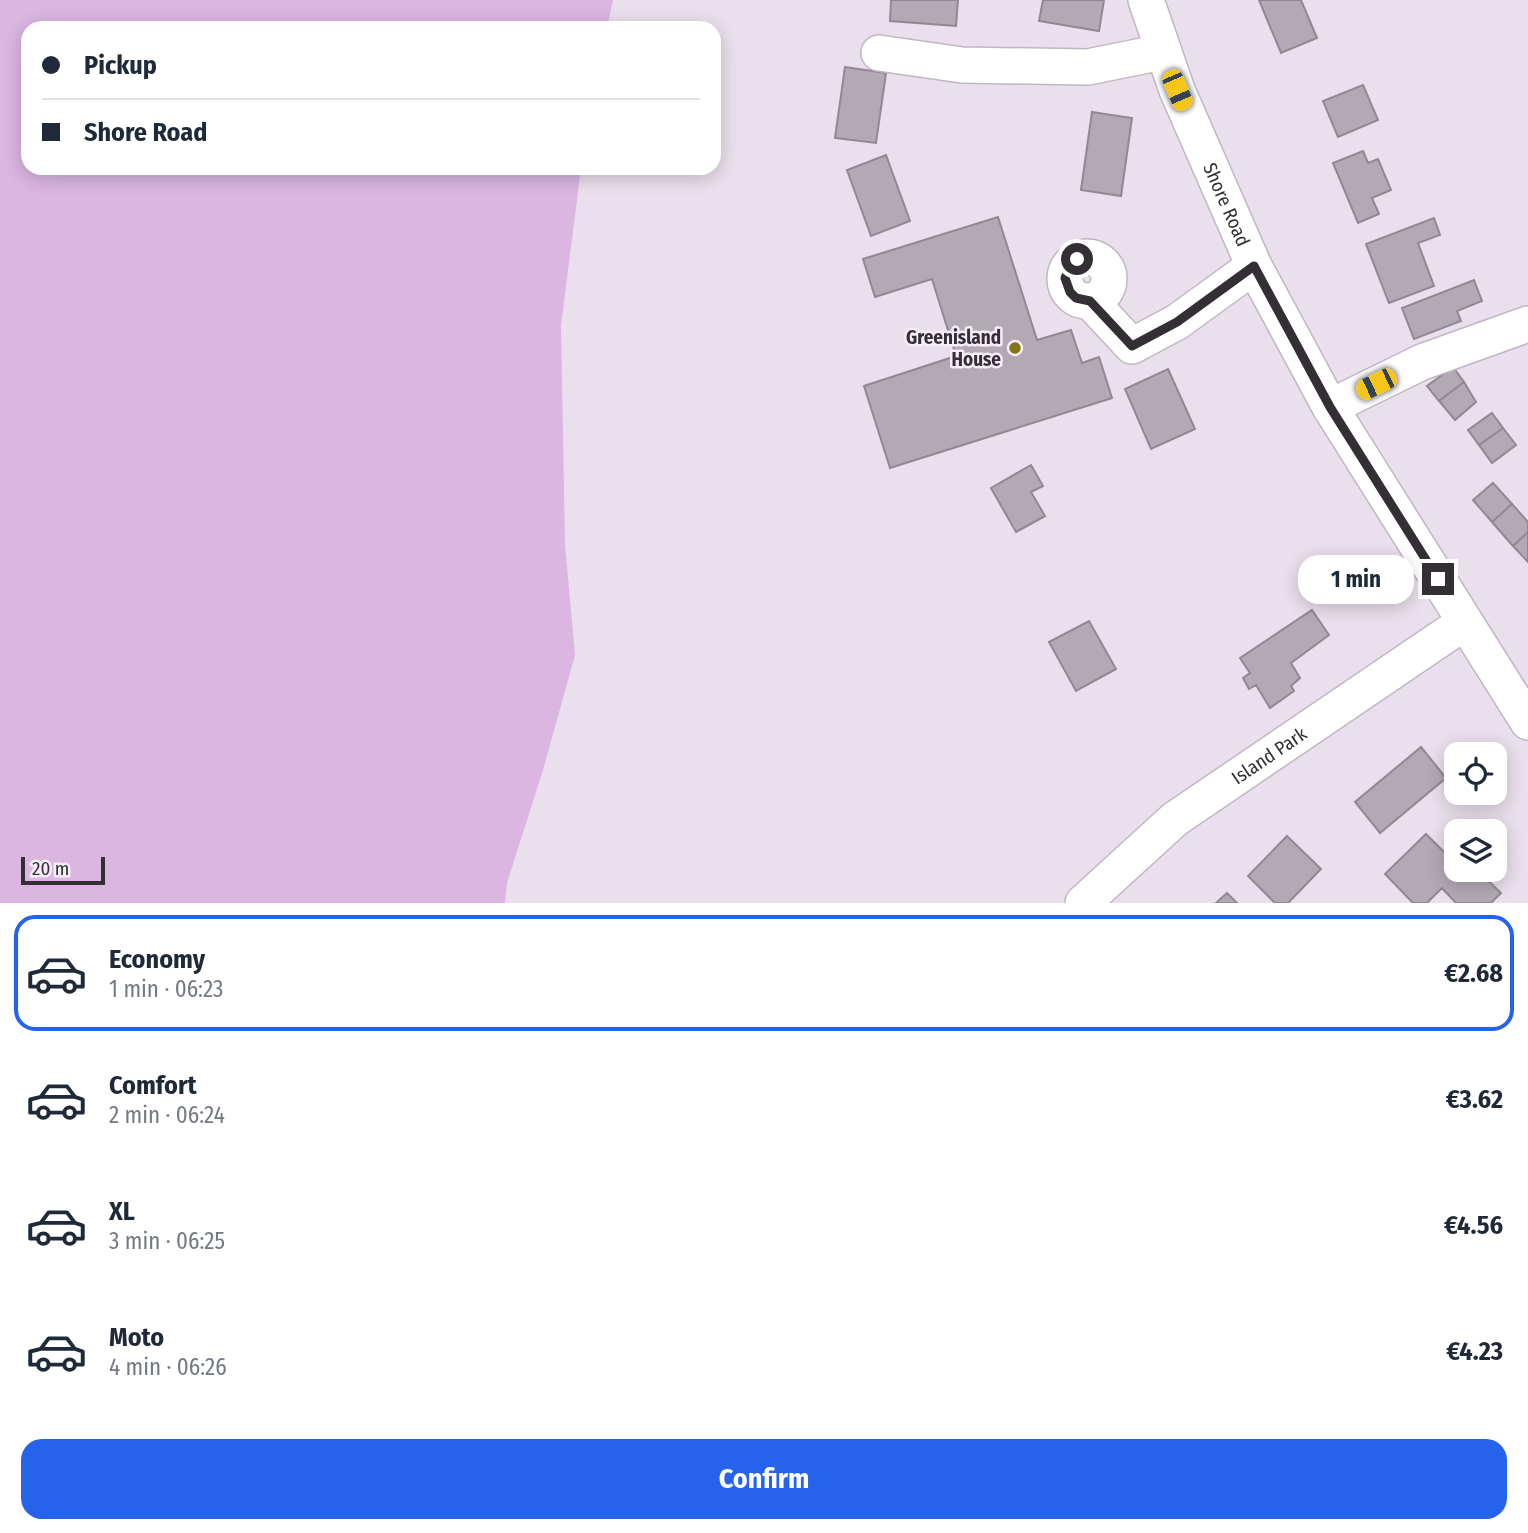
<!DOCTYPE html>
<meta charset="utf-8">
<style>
:root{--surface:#fff;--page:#f6f6f7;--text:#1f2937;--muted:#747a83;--line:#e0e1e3;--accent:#2563eb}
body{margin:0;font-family:"Fira Sans Condensed",sans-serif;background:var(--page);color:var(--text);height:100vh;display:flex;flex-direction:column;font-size:26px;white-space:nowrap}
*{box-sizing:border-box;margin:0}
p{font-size:23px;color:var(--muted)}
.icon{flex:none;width:38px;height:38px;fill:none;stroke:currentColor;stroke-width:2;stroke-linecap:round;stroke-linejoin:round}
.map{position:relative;height:903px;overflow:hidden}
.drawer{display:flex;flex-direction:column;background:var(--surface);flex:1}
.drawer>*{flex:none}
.hud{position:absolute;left:21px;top:21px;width:700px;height:154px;border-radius:21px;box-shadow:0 4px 18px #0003;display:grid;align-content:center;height:154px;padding:0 21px;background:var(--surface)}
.controls{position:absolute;left:1444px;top:742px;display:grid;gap:14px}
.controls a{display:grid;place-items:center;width:63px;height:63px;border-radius:14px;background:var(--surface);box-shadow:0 4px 18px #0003;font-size:35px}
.scale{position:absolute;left:21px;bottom:18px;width:84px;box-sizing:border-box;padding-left:7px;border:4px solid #332f34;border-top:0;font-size:19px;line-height:24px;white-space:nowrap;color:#332f34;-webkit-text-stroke:5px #f7ecf9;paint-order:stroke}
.end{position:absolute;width:32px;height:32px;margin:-16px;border:9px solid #332f34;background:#fff;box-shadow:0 0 0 4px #fff}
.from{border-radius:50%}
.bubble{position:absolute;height:49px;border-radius:21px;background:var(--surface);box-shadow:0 4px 18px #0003;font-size:23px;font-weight:700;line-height:49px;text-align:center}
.car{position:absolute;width:21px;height:42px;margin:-21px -10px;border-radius:9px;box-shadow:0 0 5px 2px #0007;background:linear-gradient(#f5c518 24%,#345 0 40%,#f5c518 0 76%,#345 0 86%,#f5c518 0)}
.hud b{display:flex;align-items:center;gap:24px;height:66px;font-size:26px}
.hud b+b{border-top:2px solid var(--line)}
.hud i{width:18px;height:18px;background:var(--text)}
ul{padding:12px 0 0;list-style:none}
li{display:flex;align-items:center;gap:21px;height:116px;margin:0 14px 10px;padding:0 7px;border:4px solid transparent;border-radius:21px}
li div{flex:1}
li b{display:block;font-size:26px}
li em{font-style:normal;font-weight:700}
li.selected{border-color:var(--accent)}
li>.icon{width:63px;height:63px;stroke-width:1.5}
.action{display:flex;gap:14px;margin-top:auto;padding:14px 21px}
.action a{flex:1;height:80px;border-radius:21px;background:var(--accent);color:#fff;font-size:28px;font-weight:700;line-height:80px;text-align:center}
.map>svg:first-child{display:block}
.water{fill:#dab6e1}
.building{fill:#b3a9b5;stroke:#918893;stroke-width:2}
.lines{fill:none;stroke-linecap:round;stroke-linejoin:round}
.minor-casing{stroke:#c1b6c3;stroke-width:38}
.minor{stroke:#fff;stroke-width:35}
.route{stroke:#332f34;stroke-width:9}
.poi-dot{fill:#847417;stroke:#f7ecf9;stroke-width:2.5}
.labels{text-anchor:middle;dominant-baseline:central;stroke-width:5;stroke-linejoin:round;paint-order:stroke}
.street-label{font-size:19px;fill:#332f34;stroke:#f7ecf9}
.poi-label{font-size:19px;font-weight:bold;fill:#332f34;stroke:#f7ecf9;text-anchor:end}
</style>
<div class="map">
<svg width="1528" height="903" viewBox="0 0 1528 903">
<rect width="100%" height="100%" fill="#eadfec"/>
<!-- water -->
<path class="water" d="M0 0H613L607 28H28V168H581L561 325 565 545 575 655 543 770 507 883 505 903H0Z"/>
<!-- building -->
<path class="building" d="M891 0H958L956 26 890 21Z
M1043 0H1104L1099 31 1039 21Z
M1259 0H1301L1317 38 1281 53Z
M845 67 886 73 876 143 835 138Z
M1363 85 1378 120 1338 137 1323 101Z
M1092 112 1132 118 1121 196 1081 190Z
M1363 151 1368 163 1378 159 1391 190 1372 198 1379 214 1358 223 1333 163Z
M886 155 910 221 871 236 847 170Z
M998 217 1037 340 1071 330 1082 363 1099 357 1112 398 890 468 864 386 956 356 932 279 875 297 863 259Z
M1434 218 1440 235 1418 243 1434 286 1389 303 1366 244Z
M1474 280 1482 301 1457 311 1461 321 1414 339 1402 308Z
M1453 367 1464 382 1439 401 1427 386Z
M1168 369 1195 429 1151 449 1125 389Z
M1464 382 1476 402 1455 420 1439 401Z
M1492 413 1503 428 1479 445 1468 430Z
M1503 428 1516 445 1492 463 1479 445Z
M1031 465 1043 486 1031 492 1045 516 1016 532 991 488Z
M1493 483 1512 504 1492 522 1473 500Z
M1512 504 1528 522V532L1513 546 1492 522Z
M1528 532V562L1513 546Z
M1312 610 1329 635 1291 663 1300 678 1291 686 1294 691 1270 708 1256 685 1249 689 1243 678 1250 673 1240 658Z
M1089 621 1116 669 1076 691 1049 642Z
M1421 747 1446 778 1380 833 1355 802Z
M1426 834 1444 852 1454 846 1456 848V870H1477L1501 893 1491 903H1456L1442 888 1427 903H1413L1385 874Z
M1287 836 1321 869 1288 903H1275L1248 876Z
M1227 893 1237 903H1216Z"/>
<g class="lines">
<defs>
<g id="minor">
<path id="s1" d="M1146 0 1177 90 1254 266 1330 407 1528 722"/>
<path d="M879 53 962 65 1088 67 1162 52"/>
<circle cx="1087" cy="279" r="22"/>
<path d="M1090 301 1132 346 1177 322 1254 266"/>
<path d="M1330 407 1422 362 1528 324"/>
<path id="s2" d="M1083 903 1175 819 1465 622"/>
</g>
</defs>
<!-- minor casing -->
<use href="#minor" class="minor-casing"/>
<!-- minor -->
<use href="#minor" class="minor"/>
</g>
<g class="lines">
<!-- route -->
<path class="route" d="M1077 259 1071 264 1065 278 1070 292 1076 298 1090 301 1132 346 1177 322 1254 266 1330 407 1438 579"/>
</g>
<!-- markers -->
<circle class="poi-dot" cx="1015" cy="348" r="7"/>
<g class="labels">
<!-- street labels -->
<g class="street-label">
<text stroke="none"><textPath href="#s1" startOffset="220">Shore Road</textPath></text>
<text stroke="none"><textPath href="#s2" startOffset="238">Island Park</textPath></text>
</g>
<!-- poi labels -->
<g class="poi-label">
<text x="1001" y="337">Greenisland<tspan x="1001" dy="22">House</tspan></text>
</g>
</g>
</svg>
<div class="controls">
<a><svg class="icon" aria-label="locate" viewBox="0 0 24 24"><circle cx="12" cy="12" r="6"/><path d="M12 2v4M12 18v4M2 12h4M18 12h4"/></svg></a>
<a><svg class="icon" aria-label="layers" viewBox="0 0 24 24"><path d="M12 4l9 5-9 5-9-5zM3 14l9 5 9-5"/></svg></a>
</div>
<div class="scale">20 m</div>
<i class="end from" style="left:1077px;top:259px"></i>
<i class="end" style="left:1438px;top:579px"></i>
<div class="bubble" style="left:1298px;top:555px;width:116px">1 min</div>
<i class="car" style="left:1177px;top:90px;rotate:157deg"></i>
<i class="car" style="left:1376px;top:384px;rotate:244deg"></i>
<div class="hud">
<b><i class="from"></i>Pickup</b>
<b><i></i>Shore Road</b>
</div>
</div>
<section class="drawer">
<ul>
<li class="selected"><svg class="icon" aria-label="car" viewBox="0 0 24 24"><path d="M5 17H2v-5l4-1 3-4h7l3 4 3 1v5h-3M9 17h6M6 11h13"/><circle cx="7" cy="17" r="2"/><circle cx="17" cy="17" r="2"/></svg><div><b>Economy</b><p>1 min · 06:23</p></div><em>€2.68</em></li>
<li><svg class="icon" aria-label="car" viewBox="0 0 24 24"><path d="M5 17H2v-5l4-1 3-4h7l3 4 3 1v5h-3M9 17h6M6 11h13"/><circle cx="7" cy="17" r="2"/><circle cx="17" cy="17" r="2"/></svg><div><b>Comfort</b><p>2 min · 06:24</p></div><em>€3.62</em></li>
<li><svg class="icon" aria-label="car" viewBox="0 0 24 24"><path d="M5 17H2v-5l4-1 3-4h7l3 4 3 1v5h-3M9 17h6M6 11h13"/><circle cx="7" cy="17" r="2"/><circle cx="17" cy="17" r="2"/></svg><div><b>XL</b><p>3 min · 06:25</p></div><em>€4.56</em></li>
<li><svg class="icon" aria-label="car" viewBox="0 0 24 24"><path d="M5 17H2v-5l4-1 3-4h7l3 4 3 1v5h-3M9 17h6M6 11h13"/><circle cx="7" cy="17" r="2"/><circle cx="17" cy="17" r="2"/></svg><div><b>Moto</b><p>4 min · 06:26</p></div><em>€4.23</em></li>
</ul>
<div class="action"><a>Confirm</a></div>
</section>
